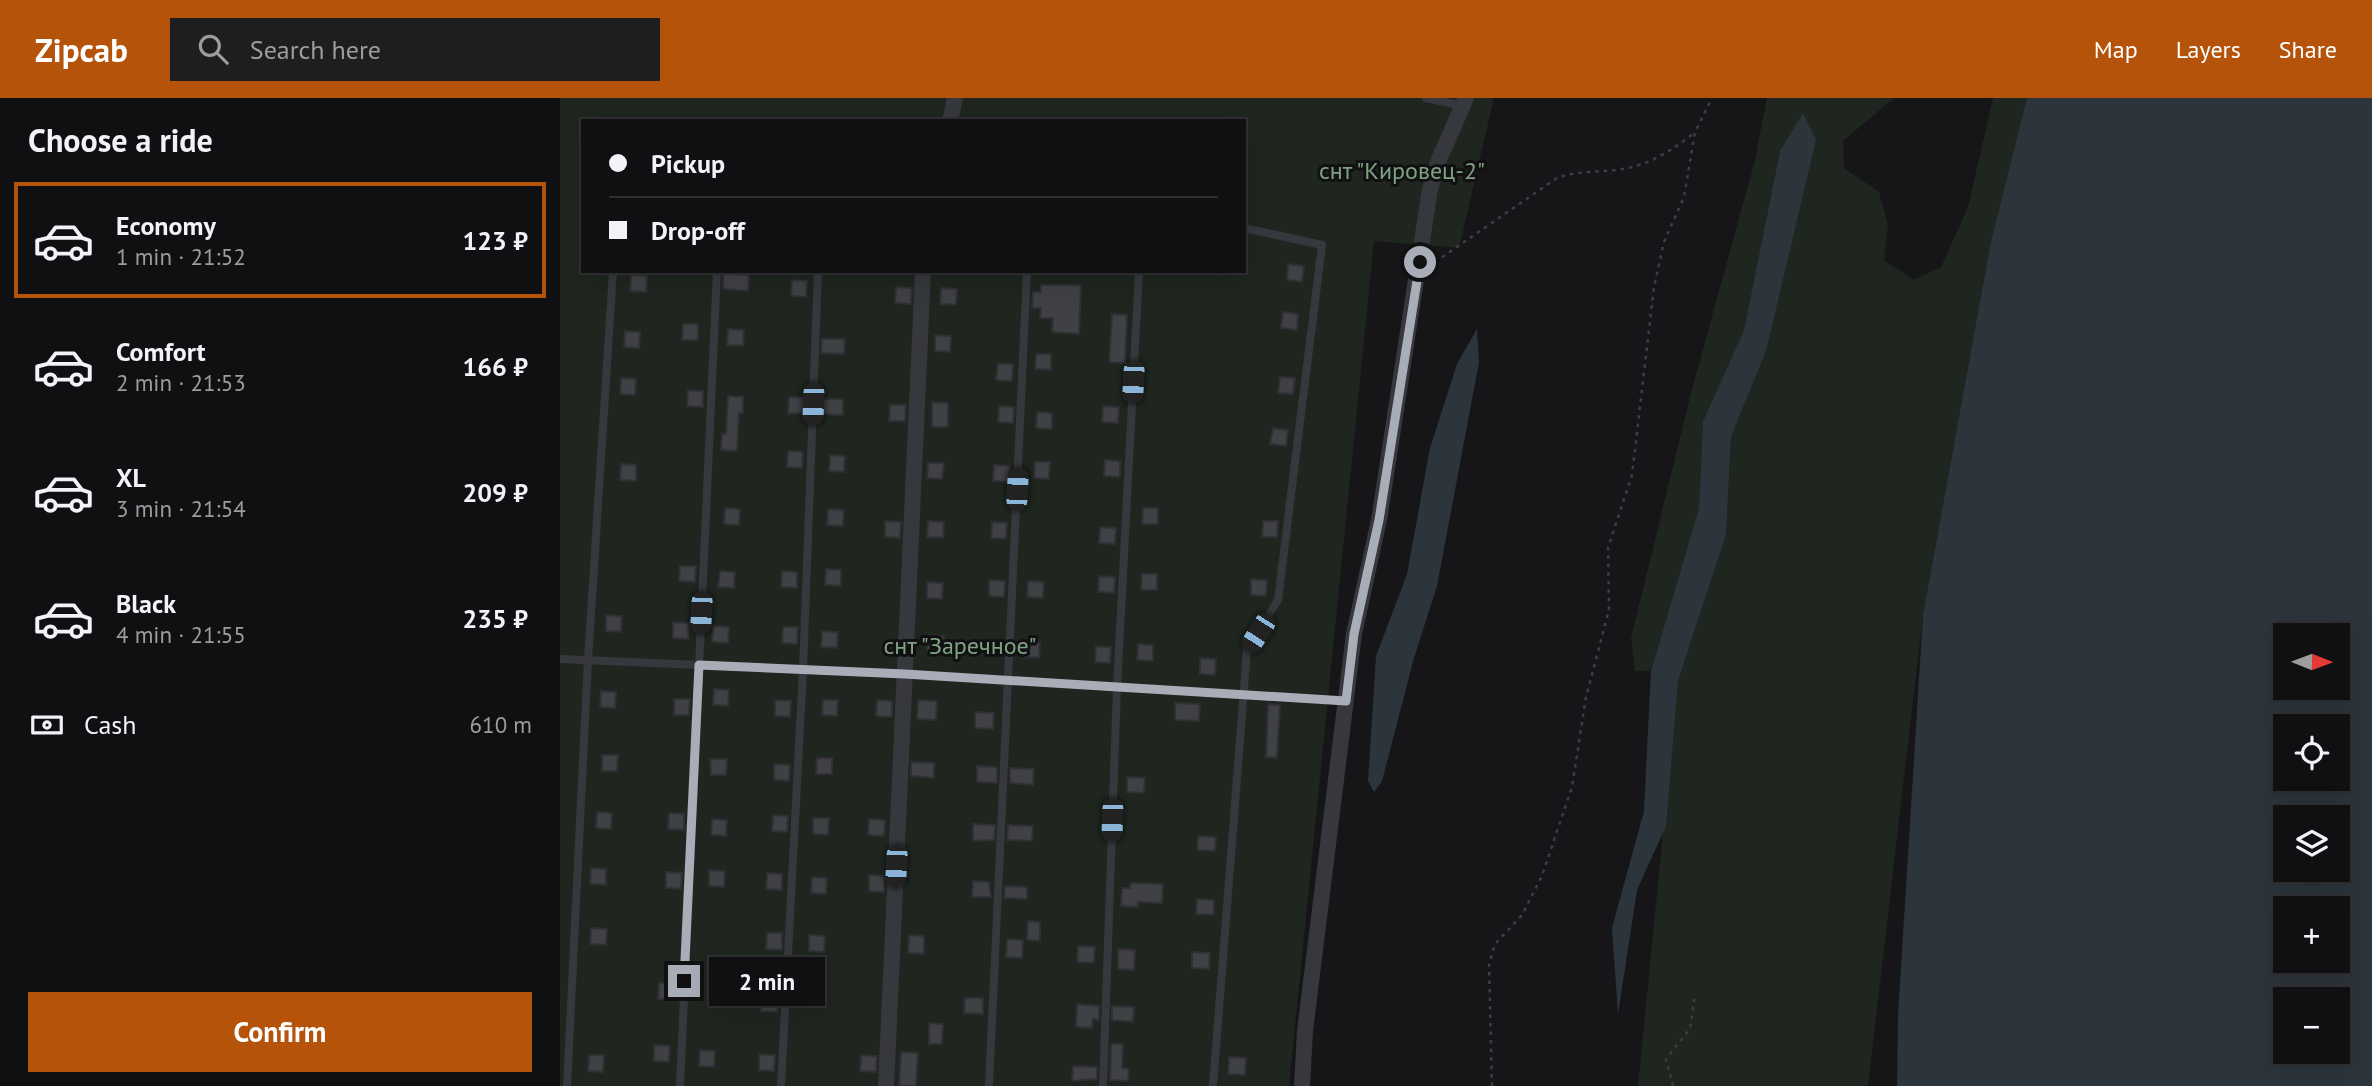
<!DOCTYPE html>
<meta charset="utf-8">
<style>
:root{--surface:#101012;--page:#1e1e20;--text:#f1f3f6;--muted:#9c9d9f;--line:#303032;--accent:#b45309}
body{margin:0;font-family:"PT Sans",sans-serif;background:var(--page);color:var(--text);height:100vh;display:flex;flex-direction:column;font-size:26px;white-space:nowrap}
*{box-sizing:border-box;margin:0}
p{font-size:23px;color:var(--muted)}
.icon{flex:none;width:38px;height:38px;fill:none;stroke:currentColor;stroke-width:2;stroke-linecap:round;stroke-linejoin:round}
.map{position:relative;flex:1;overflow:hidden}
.drawer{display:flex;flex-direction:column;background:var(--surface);width:560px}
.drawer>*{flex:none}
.top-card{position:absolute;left:21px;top:21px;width:665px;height:154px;border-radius:0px;box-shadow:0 7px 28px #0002,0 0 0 2px var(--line);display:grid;align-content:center;height:154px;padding:0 28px;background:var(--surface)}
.needle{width:46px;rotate:91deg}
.controls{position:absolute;left:1713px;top:525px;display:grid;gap:14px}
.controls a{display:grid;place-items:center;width:77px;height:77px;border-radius:0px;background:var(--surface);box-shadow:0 7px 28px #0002,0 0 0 2px var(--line);font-size:35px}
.end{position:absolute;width:32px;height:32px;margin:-16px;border:9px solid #a8adb8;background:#111;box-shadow:0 0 0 4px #111}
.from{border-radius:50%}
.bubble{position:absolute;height:49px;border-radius:0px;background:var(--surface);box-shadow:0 7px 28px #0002,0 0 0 2px var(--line);font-size:23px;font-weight:700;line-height:49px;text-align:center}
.car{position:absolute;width:21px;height:42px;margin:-21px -10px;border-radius:9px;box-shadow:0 0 5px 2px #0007;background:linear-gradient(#222 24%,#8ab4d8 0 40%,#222 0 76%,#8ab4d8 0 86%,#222 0)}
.top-card b{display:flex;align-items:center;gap:24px;height:66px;font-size:26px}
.top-card b+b{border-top:2px solid var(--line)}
.top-card i{width:18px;height:18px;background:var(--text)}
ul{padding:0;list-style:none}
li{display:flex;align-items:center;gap:21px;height:116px;margin:0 14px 10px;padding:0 14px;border:4px solid transparent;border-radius:0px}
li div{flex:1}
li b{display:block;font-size:26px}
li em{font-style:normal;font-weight:700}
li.selected{border-color:var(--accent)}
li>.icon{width:63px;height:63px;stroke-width:1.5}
h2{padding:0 28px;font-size:32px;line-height:84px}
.pay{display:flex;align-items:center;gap:18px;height:77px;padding:0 28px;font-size:26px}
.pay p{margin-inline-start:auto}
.action{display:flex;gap:14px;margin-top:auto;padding:14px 28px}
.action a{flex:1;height:80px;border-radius:0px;background:var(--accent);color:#fff;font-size:28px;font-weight:700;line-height:80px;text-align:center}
header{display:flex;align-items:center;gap:42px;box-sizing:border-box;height:98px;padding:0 35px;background:var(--accent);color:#fff}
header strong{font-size:33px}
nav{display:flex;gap:38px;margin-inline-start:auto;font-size:24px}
.search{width:490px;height:63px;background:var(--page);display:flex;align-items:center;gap:18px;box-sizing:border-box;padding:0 24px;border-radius:0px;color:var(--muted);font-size:26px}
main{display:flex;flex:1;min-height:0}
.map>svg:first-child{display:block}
.green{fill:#1e261f;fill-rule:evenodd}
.water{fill:#2c353c;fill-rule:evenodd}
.building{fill:#404145;stroke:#303034;stroke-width:2}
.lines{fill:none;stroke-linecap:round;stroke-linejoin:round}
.path{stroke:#3d3f44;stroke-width:2.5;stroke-dasharray:3.5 5;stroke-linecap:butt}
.lane{stroke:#37383d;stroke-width:8}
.street{stroke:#37383d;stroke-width:16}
.route{stroke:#a8adb8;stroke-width:9}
.labels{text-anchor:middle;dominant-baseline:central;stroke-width:6;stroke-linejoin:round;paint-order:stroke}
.park-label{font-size:24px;fill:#7fa381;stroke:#111113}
</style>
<header>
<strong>Zipcab</strong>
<div class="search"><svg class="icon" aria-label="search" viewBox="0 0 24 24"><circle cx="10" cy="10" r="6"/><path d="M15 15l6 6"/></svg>Search here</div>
<nav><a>Map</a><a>Layers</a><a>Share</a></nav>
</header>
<main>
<section class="drawer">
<h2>Choose a ride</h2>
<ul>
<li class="selected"><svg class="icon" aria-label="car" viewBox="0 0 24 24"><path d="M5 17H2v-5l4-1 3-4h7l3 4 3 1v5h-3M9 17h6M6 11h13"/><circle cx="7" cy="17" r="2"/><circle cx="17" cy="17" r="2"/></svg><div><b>Economy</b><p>1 min · 21:52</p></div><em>123 ₽</em></li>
<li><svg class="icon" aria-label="car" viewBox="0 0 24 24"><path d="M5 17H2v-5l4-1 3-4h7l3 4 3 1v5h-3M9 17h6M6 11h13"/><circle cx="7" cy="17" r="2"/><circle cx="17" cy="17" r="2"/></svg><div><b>Comfort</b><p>2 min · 21:53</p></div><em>166 ₽</em></li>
<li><svg class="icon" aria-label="car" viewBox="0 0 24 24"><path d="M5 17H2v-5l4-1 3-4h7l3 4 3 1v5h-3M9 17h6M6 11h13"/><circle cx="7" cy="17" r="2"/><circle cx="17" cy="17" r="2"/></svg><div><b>XL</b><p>3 min · 21:54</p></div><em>209 ₽</em></li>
<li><svg class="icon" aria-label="car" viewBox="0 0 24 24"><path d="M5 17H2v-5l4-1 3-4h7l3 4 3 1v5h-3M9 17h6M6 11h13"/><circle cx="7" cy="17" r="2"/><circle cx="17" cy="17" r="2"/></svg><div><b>Black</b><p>4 min · 21:55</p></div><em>235 ₽</em></li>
</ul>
<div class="pay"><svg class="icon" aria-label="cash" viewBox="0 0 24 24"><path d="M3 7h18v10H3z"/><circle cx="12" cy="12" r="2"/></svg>Cash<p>610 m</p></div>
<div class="action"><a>Confirm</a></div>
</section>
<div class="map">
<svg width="1812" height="988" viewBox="0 0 1812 988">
<rect width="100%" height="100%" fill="#161618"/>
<!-- green -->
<path class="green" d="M0 0H934L899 150 814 143 729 988H0ZM23 23H684V173H23Z
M1207 0H1334L1283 43 1284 70 1319 94 1328 127 1324 162 1354 182 1381 169 1408 109 1433 0H1467L1430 148 1363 517 1308 988H1078L1118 583 1166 437 1171 339 1206 253 1220 53 1184 232 1143 323 1139 410 1091 573H1075L1071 540 1131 295 1195 62Z"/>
<!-- water -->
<path class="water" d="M1467 0H1812V988H1337L1338 917 1363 517 1430 148ZM1726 537H1778V590H1726ZM1726 628H1778V681H1726ZM1726 719H1778V772H1726ZM1726 810H1778V863H1726ZM1726 901H1778V954H1726Z
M1243 15 1256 42 1206 253 1171 339 1166 437 1118 583 1106 728 1077 792 1058 916 1052 830 1084 713 1091 573 1139 410 1143 323 1184 232 1220 53Z
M917 231 919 264 877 488 854 560 822 683 814 694 808 683 816 558 847 476 870 350 897 266Z"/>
<!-- building -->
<path class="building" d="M728 166 744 168 742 184 727 182Z
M163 175 189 177 188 193 163 191Z
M71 177 87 178 86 194 70 193Z
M232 182 247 183 246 199 231 198Z
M481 187H521L519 236 492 234 493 220H480L481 210H472L473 194H481Z
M336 189 352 190 351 206 335 205Z
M381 190 397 191 396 207 380 206Z
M723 214 738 216 737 232 721 230Z
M552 216 567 217 565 265 549 264Z
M123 226H138V242H122Z
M168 231 184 232 183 248 167 247Z
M65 233 80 234 79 250 64 249Z
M375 237 391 238 390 254 375 253Z
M262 241H285L284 256 261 255Z
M476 256H491V272L475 271Z
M438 266H453L452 283 436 282Z
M720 279 735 280 733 296 718 295Z
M61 280 76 281 75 297 60 296Z
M128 292 143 293V309L127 308Z
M168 298 183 299V315H179L177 353 161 352 162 336H166Z
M229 299 247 300 246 315 228 316Z
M260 301H283V317L259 316Z
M372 304 388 305V329H372Z
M330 307H346L345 323H329Z
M439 308 454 309 453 325 438 324Z
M543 308 559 309 558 325 542 324Z
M477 314 492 315V331L476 330Z
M713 330 728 332 726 348 710 346Z
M228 353 243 354 242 370 227 369Z
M270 357 285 358 284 374 269 373Z
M545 362 560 363V379L544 378Z
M475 364H490L489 381 474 380Z
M368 365H384L382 381 367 380Z
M61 366 76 367V383L60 382Z
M434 367 450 368 449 384 433 383Z
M165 410 180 411 179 427 164 426Z
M583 410H598V426H582Z
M268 411 284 412 283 428 267 427Z
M325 423 341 424 340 440 325 439Z
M368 423 384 424 383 440 367 439Z
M703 423H718L717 439H702Z
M432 424 447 425 446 441 431 440Z
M540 429 556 430 555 446 539 445Z
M120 468H136L135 484 119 483Z
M266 471 281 472V488L265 487Z
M160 473 175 474 174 490 158 489Z
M222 473 237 474V490L221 489Z
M582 476H597V492H581Z
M539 478 555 479 554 495 538 494Z
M691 481 707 482 706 498 691 497Z
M429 482 445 483 444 499 429 498Z
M468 483 484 484 483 500 467 499Z
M367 484 383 485 382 501 367 500Z
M46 517 62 518 61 534 46 533Z
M113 524 129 525 128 541 113 540Z
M153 528 169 529 168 545 152 544Z
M223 529H238L237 546 222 545Z
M262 533 278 534 277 550 261 549Z
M368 537 384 538 383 554 367 553Z
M465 543 480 544 479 560 464 559Z
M578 546 593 547V563L577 562Z
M536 548 551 549 550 565 535 564Z
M640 560 656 561 655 577 640 576Z
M154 591 169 592 168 608 153 607Z
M41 593 56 594 55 610 40 609Z
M114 601H130L129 617H114Z
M215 602 231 603 230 619 215 618Z
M263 602H278L277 618 262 617Z
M317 602 332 603V619L316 618Z
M358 602 377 603 376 622 357 621Z
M615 605 640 606 639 623 615 622Z
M708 606 720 607 717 660 706 659Z
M415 614 434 615 433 631 415 630Z
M42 657H58L57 673H42Z
M257 660H272V676H256Z
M150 661H167L166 677H151Z
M351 664 374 665V680L351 678Z
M214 666 230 667 229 683 214 682Z
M417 668 437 669V685L417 684Z
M450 670 474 671 473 687 450 685Z
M567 679 585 680 584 695 567 694Z
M37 714 52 715 51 731 36 730Z
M109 715 124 716V732L108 731Z
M213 717 228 718 227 734 212 733Z
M253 720H269L268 737 253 736Z
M152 721 167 722 166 738 151 737Z
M309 721 325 722 324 738 308 737Z
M413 726 435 727 434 742 413 743Z
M448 727 473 728 472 743 447 742Z
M638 738 656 739 655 753 637 752Z
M31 770 46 771V787L30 786Z
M149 772 165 773 164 789 149 788Z
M106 774 122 775 121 791 106 790Z
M207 775 222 776V792L206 791Z
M309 777 325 778 324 794 309 793Z
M252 779 267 780 266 796 251 795Z
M413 783 429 784 431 799H412Z
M571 785 603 786 602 805 578 804V809L561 808 562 790H570Z
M445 788 467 789V801L444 800Z
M637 801 654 802V817L636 816Z
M468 823 480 824V843L467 842Z
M31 830 47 831 46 847 30 846Z
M207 835H222V852L206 851Z
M249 837 265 838 264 854 249 853Z
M349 837 364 838V856L348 855Z
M447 841 463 842 462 860 446 859Z
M518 848 535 849 534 865 517 864Z
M558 851 575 852 574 872 558 871Z
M632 854 650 855 649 871 632 870Z
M161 868 177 869 176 885 161 884Z
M99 885H115L114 901H98Z
M202 897 218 898 217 914 201 913Z
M405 900H423V916L404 915Z
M517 906 539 908V922L533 921 532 930 516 929Z
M552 908 574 909 573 924 552 922Z
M369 925 383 926 382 946H369Z
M551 946H563L562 970 569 971 568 983 550 982Z
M94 947 110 948 109 964 94 963Z
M140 952 155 953 154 969 139 968Z
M341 954 358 955 356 988H339Z
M199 956 215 957 214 973 199 972Z
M29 957H44L43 974 28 973Z
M301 957 317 958 316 974 300 973Z
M669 959 686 960 685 977 668 976Z
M513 968 537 969V981L512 983Z"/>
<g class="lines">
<!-- path -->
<path class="path" d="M875 164 997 80C1019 72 1039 75 1062 71 1088 68 1116 50 1135 34
M932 988 929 867 935 846 962 817 982 778 1012 689 1026 599 1049 512 1048 450 1072 377 1094 189 1104 144 1124 99 1135 34 1152 0
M1113 988 1106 961 1130 931 1135 896"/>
<!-- lane -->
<path class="lane" d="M866 0 904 8
M0 561 345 576 786 603
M7 988 28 562 53 173
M120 988 157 173
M221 988 243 572 258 173
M429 988 467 173
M543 988 557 589 579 173
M653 988 687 552 718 502 762 147 684 130"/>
<!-- street -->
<path class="street" d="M390 23 395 0
M326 988 363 173
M742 988 745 933 794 536 819 422 870 91 878 64 906 0"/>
</g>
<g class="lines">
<!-- route -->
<path class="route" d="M124 883 139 567 345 576 786 603 794 536 819 422 860 164"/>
</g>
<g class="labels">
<!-- park labels -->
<g class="park-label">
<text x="842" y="72">снт "Кировец-2"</text>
<text x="400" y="547">снт "Заречное"</text>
</g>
</g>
</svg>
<div class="controls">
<a><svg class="needle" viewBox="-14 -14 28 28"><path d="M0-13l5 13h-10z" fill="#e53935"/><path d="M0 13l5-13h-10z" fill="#9c9d9f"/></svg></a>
<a><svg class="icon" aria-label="locate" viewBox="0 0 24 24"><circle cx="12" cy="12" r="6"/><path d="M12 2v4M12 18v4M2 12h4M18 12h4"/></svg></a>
<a><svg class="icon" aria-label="layers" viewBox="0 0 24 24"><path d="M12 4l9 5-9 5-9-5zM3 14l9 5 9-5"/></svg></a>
<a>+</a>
<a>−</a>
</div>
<i class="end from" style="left:860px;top:164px"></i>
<i class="end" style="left:124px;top:883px"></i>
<div class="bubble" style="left:149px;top:859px;width:116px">2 min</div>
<i class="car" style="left:573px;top:284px;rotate:183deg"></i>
<i class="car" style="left:253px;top:306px;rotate:182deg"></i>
<i class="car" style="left:457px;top:391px;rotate:3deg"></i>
<i class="car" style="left:141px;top:515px;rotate:183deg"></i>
<i class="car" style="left:698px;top:535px;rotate:213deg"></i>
<i class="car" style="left:552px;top:722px;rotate:182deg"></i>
<i class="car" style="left:336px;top:768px;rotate:183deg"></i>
<div class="top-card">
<b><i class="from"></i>Pickup</b>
<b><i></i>Drop-off</b>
</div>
</div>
</main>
